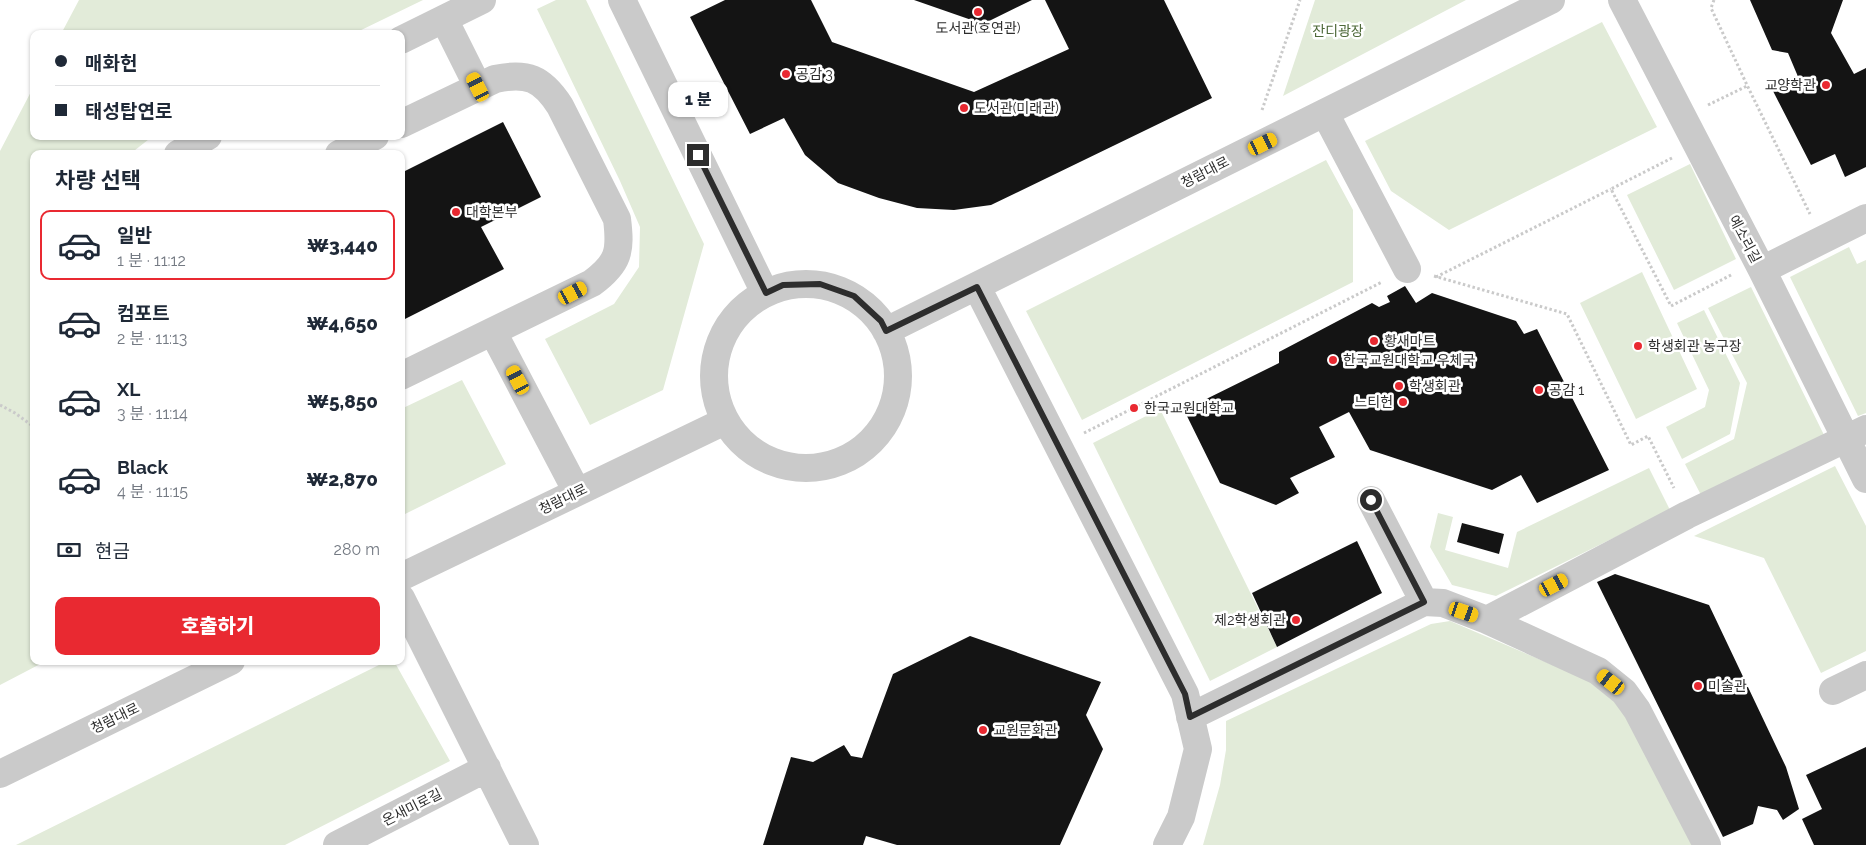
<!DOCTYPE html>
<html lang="ko">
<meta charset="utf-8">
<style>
:root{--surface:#fff;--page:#f2f2f3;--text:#1f2937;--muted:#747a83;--line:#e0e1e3;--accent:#e92931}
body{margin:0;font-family:Raleway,"Noto Sans KR",sans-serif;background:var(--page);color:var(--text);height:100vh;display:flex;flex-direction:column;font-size:19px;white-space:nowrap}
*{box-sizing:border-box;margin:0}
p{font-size:16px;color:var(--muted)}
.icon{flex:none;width:28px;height:28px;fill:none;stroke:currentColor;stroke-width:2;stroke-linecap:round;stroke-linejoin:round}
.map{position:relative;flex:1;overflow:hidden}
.sheet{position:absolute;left:30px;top:150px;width:375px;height:515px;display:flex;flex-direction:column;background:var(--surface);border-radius:10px;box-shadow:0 1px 4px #0004}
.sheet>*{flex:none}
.top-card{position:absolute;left:30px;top:30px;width:375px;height:110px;border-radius:10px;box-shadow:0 1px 4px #0004;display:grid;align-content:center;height:110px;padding:0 25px;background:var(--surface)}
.end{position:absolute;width:22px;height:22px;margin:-11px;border:6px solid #2d2d2d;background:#fff;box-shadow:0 0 0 2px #fff}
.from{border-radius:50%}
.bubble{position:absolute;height:35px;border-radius:10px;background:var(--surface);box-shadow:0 1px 4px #0004;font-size:16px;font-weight:800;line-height:35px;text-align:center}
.car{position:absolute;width:15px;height:30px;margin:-15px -8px;border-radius:6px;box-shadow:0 0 4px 1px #0007;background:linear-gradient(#f5c518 24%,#345 0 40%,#f5c518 0 76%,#345 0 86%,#f5c518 0)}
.top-card b{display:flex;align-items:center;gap:18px;height:48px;font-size:19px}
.top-card b+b{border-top:1px solid var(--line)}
.top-card i{width:12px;height:12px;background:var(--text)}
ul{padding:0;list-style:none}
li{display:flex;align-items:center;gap:15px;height:70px;margin:0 10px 8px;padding:0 15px;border:2px solid transparent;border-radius:10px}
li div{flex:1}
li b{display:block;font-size:19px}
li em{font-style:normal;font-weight:800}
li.current{border-color:var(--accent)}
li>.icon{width:45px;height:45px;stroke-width:1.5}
h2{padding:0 25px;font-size:22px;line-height:60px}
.pay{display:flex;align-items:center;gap:12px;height:55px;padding:0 25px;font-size:19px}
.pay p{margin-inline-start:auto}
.primary-button{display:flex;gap:10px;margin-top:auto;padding:10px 25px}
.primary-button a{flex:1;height:58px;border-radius:10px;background:var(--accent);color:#fff;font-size:20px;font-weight:800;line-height:58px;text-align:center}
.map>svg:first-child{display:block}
.green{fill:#e2ebd9}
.building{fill:#141414}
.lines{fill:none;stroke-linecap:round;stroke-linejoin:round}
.path{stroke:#cacaca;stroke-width:3;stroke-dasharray:2.5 2.5;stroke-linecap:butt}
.minor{stroke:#cacaca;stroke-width:28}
.route{stroke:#2d2d2d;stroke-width:6}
.poi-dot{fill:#e92931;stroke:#fff;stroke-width:2}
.labels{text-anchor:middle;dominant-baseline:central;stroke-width:5;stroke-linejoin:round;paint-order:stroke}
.poi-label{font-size:14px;fill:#2d2d2d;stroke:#fff;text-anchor:start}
.park-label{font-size:14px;fill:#4e6939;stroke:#fff}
.street-label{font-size:14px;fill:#2d2d2d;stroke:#fff}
</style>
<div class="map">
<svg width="1866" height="845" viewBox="0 0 1866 845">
<rect width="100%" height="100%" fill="#fff"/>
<!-- green -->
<path class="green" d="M79 0H423L353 34H61Z
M556 0H586L704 244 663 390 590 425 545 339 614 304 639 267 640 227 620 181 537 9Z
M1315 0H1466L1283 96Z
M1602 22 1657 127 1449 230 1391 191 1365 141Z
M34 86V136H153L130 154H34V352L31 380 34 391V661H46L0 685V151Z
M1326 160 1353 210V282L1082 420 1026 311Z
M1690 164 1736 259 1674 290 1627 195Z
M1849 247 1857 264 1866 260V413L1858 416 1790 277Z
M1642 272 1697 389 1636 419 1580 303Z
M1751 287 1824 435 1701 495 1685 464 1734 439 1747 383 1708 308Z
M1704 310 1740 383 1730 434 1682 459 1666 427 1705 407 1709 390 1677 323Z
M462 380 506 464 401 516V409Z
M1160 409 1277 647 1210 681 1093 443Z
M1835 466 1866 526V651L1821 673 1764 558 1694 536Z
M1649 468 1670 510 1496 596 1452 585 1430 547 1438 513 1453 517 1445 550 1508 568 1517 532Z
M1450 621 1609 689 1622 707 1692 845H1203L1220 785 1226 750V721L1431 624Z
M387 661H394L450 761 285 845H16Z"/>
<!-- building -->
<path class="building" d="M725 0H811L832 42 974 92 1069 49 1045 0H1164L1212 98 991 205 954 210 917 208 879 198 838 183 805 155 784 118 750 134 690 17Z
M914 0H1032L983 24Z
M1750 0H1843L1831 33 1854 74 1866 68V167L1845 177 1835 154 1811 165 1773 91 1799 79 1788 53 1772 50Z
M503 122 541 197 481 227 504 269 401 321V173Z
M1405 286 1416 303 1432 293 1516 321 1524 334 1537 329 1609 470 1537 503 1521 475 1492 490 1370 450 1349 412 1319 427 1335 457 1290 478 1299 493 1276 505 1220 483 1184 410 1279 363V352L1372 303 1379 307 1390 302 1387 296Z
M1462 523 1504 534 1499 554 1457 542Z
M1357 541 1382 593 1277 647 1252 593Z
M1615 574 1709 605 1786 767 1799 809 1783 820 1777 810 1758 806 1753 824 1723 837 1597 582Z
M970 636 1101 682 1086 715 1103 749 1060 845H897L866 836 863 845H763L791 757 813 762 844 745 851 756 862 758 893 674Z
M1866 747V845H1814L1802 819 1822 809 1806 775Z"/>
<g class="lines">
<!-- path -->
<path class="path" d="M1714 0 1711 8 1747 85 1810 214
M1708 105 1747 86
M1262 110 1300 0
M1672 158 1611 189 1671 306 1733 274
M1434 276 1567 314 1631 445 1648 436 1674 488
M1436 277 1611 189
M0 405 15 413 34 427
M1084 433 1382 282"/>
<!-- minor -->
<path class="minor" d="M622 0 765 293
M1622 0 1762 270 1866 479
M444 19 478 87
M401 40 482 0
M1325 113 1407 269
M401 124 495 79C527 72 542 78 560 106L617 219C621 251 619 263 592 283L401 376
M178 154 208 136
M339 154 375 136
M1762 270 1866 218
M714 376a92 92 0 1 1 184 0a92 92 0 1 1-184 0Z
M977 287 1185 694 1198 749 1181 817 1167 845
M886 331 1551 0
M493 332 577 492
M1371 500 1424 602
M401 577 725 421
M401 598 525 845
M1487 620 1687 515 1866 429
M1833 691 1866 675
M1190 717 1424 602 1443 603 1487 620 1598 671 1624 692 1637 710 1707 845
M0 774 231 661
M337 845 487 768"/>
</g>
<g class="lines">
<!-- route -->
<path class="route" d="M698 155 766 293 783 285 820 284 854 296 881 321 886 331 977 287 1185 694 1190 717 1424 602 1371 500"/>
</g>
<!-- markers -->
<g class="poi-dot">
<circle cx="978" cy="12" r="5"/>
<circle cx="786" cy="74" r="5"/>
<circle cx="1826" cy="85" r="5"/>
<circle cx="964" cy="108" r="5"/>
<circle cx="456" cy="212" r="5"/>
<circle cx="1374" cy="341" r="5"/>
<circle cx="1638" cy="346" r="5"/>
<circle cx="1333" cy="360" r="5"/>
<circle cx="1399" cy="386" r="5"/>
<circle cx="1539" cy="390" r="5"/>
<circle cx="1403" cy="402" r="5"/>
<circle cx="1134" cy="408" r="5"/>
<circle cx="1296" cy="620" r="5"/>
<circle cx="1698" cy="686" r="5"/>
<circle cx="983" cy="730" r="5"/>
</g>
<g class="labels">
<!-- poi labels -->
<g class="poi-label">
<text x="978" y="28" text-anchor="middle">도서관(호연관)</text>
<text x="796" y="74">공감 3</text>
<text x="1816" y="85" text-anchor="end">교양학관</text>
<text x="974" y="108">도서관(미래관)</text>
<text x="466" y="212">대학본부</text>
<text x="1384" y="341">황새마트</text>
<text x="1648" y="346">학생회관 농구장</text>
<text x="1343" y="360">한국교원대학교 우체국</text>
<text x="1409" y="386">학생회관</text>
<text x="1549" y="390">공감 1</text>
<text x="1393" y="402" text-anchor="end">느티헌</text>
<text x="1144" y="408">한국교원대학교</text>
<text x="1286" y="620" text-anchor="end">제2학생회관</text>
<text x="1708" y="686">미술관</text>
<text x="993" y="730">교원문화관</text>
</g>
<!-- park labels -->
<g class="park-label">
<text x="1338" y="31">잔디광장</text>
</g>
<!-- street labels -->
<g class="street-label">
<text transform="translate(1205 172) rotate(-27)">청람대로</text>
<text transform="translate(1745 239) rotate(62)">예소리길</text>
<text transform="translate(563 499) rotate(-26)">청람대로</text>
<text transform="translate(115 718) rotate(-26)">청람대로</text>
<text transform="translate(412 807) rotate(-27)">온새미로길</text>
</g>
</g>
</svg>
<i class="end from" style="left:1371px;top:500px"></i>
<i class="end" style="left:698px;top:155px"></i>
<div class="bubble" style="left:668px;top:82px;width:60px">1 분</div>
<i class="car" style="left:478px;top:87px;rotate:333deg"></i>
<i class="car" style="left:1263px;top:144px;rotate:64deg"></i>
<i class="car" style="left:573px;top:293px;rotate:62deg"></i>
<i class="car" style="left:518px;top:380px;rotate:332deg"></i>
<i class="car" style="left:1554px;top:585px;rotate:62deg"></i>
<i class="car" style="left:1464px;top:612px;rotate:109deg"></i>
<i class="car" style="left:1611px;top:682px;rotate:308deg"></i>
<div class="top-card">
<b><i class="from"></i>매화헌</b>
<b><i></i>태성탑연로</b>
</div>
<section class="sheet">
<h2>차량 선택</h2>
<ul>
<li class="current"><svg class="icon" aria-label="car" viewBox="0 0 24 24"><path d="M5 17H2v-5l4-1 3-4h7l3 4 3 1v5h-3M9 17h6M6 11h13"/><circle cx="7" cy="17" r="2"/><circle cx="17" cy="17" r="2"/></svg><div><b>일반</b><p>1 분 · 11:12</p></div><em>₩3,440</em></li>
<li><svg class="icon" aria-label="car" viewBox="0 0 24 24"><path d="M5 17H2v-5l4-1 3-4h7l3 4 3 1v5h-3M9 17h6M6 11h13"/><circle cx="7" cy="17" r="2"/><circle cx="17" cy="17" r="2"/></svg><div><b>컴포트</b><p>2 분 · 11:13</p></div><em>₩4,650</em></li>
<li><svg class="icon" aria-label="car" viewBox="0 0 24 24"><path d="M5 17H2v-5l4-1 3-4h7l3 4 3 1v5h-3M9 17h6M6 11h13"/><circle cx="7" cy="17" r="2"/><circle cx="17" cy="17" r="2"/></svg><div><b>XL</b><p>3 분 · 11:14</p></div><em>₩5,850</em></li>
<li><svg class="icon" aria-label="car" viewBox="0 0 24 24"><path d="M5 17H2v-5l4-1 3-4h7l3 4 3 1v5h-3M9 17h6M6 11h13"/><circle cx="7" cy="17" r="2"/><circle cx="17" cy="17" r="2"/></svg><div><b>Black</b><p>4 분 · 11:15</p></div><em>₩2,870</em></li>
</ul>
<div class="pay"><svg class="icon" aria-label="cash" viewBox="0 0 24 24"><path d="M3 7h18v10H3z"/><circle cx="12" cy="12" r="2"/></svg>현금<p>280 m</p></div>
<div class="primary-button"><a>호출하기</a></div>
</section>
</div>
